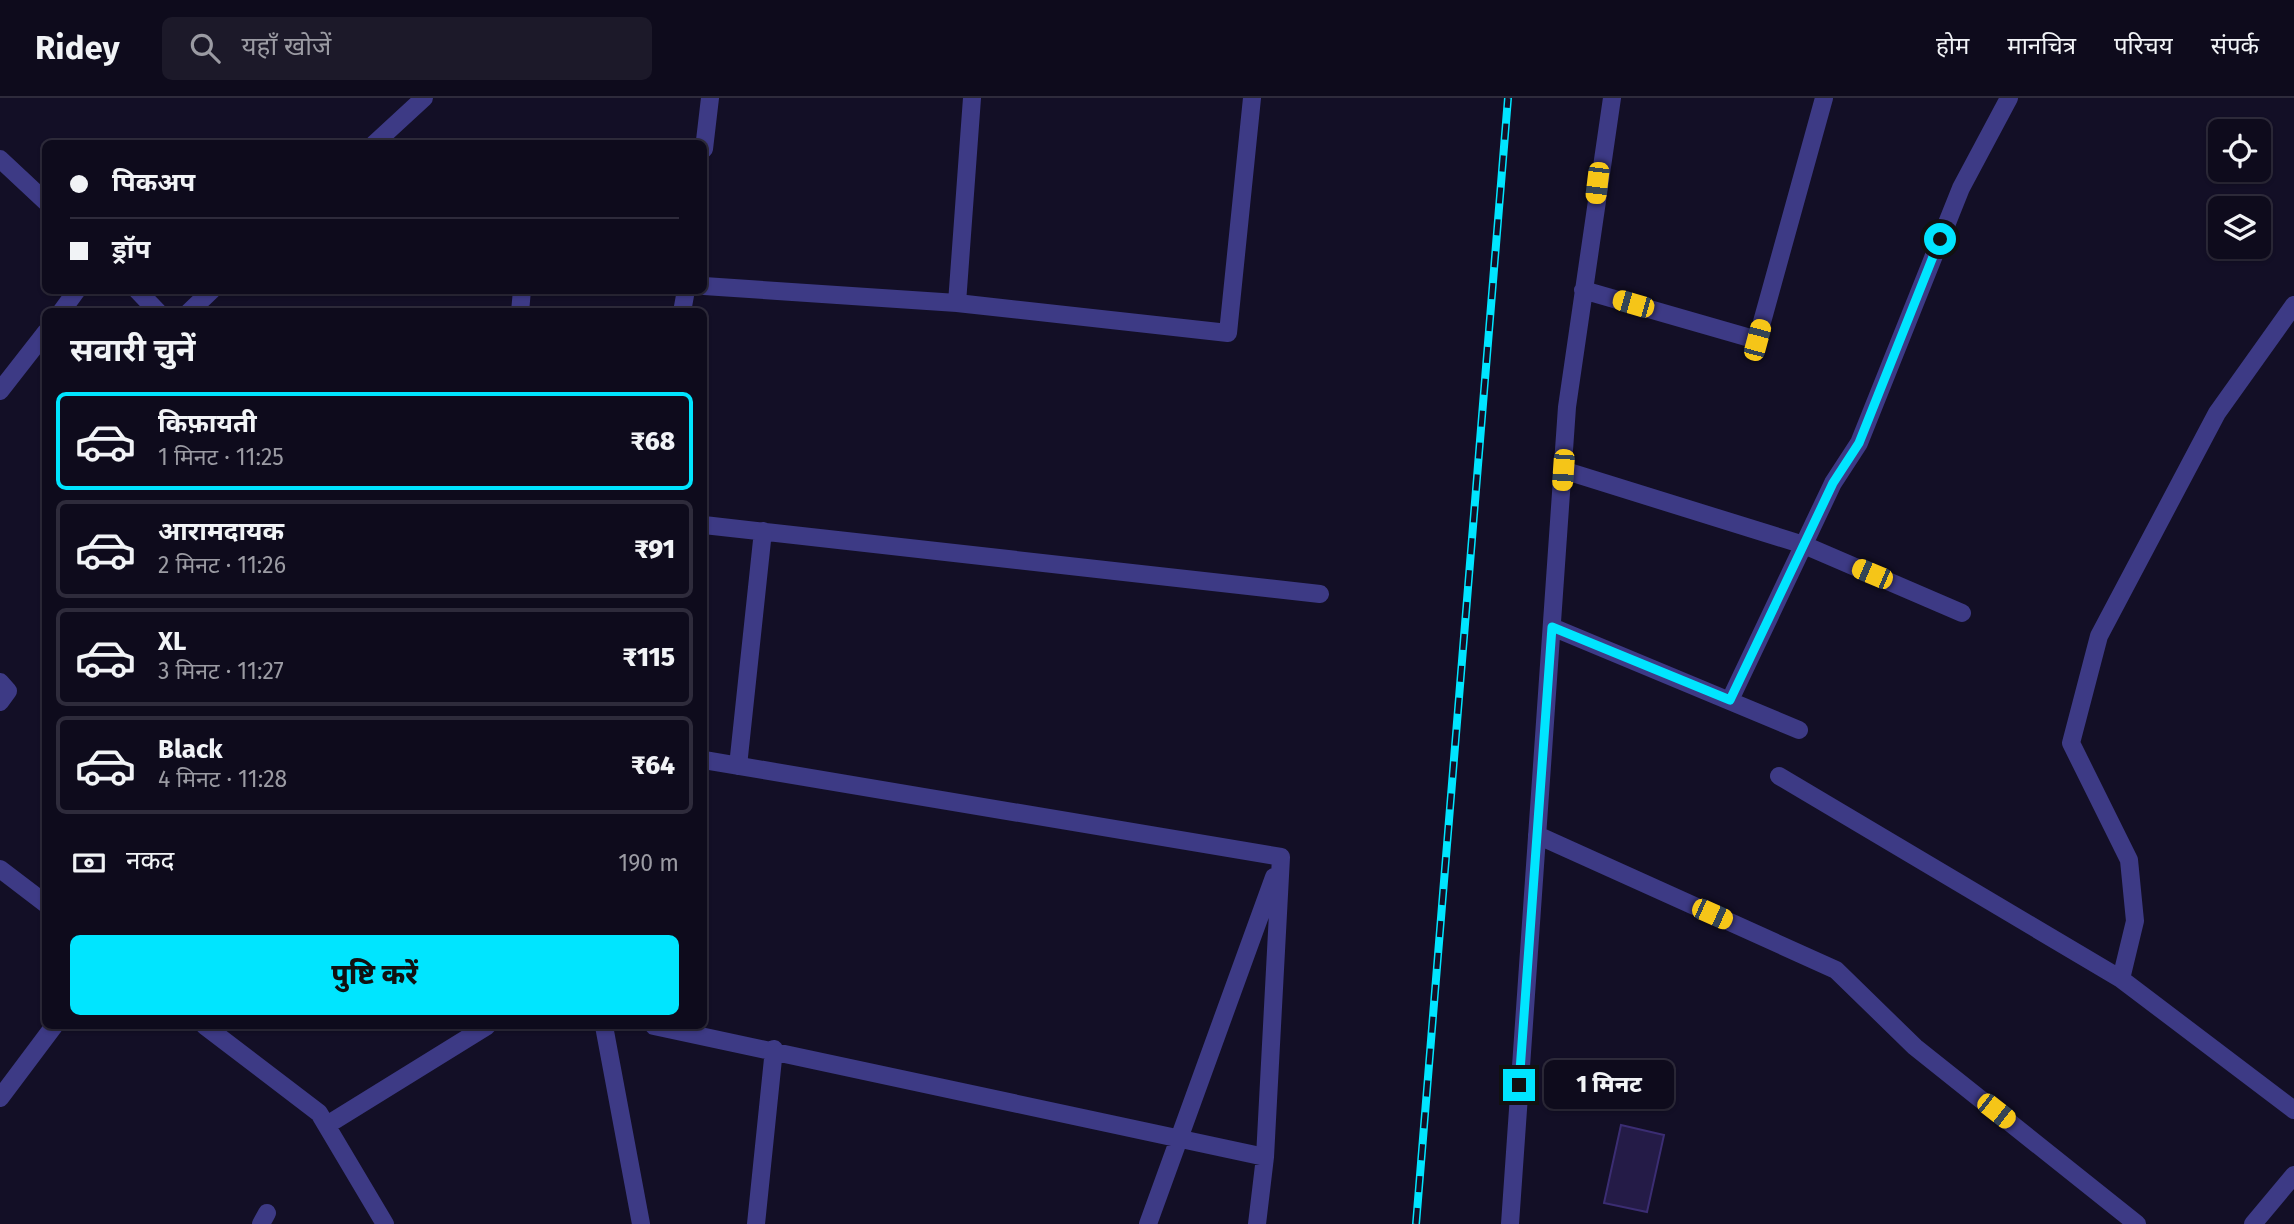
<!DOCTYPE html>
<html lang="hi">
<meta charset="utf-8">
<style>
:root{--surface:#0e0b1c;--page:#1c1929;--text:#f1f3f6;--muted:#9b9ba3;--line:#2e2b3b;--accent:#00e5ff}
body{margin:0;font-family:"Fira Sans","Noto Sans Devanagari",sans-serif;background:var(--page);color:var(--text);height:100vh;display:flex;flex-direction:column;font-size:26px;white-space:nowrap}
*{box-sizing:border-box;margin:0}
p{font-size:23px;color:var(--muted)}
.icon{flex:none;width:38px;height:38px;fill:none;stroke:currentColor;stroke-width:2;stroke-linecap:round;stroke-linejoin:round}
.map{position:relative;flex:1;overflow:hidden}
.details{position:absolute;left:42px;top:210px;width:665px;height:721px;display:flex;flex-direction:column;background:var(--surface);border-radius:10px;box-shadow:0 2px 5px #0004,0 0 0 2px var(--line)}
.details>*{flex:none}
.hud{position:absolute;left:42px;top:42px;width:665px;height:154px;border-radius:10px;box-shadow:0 2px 5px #0004,0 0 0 2px var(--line);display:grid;align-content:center;height:154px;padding:0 28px;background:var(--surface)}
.controls{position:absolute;left:2208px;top:21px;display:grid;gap:14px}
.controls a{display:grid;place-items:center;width:63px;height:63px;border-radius:10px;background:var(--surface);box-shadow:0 2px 5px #0004,0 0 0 2px var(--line);font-size:35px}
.end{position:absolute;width:32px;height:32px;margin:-16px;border:9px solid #00e5ff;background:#111;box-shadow:0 0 0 4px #111}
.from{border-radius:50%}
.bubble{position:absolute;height:49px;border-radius:10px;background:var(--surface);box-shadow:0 2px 5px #0004,0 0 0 2px var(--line);font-size:23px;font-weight:800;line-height:49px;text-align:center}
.car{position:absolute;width:21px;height:42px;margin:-21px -10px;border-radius:9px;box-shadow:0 0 5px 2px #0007;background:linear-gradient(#f5c518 24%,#345 0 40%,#f5c518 0 76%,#345 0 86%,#f5c518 0)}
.hud b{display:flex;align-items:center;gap:24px;height:66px;font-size:26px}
.hud b+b{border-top:2px solid var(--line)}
.hud i{width:18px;height:18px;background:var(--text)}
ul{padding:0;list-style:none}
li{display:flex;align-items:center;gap:21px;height:98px;margin:0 14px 10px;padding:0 14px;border:4px solid var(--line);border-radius:10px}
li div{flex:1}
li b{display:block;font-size:26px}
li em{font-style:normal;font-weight:800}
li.active{border-color:var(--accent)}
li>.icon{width:63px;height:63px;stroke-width:1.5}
h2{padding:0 28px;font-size:32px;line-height:84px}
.pay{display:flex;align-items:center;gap:18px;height:77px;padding:0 28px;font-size:26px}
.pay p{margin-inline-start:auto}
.action{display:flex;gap:14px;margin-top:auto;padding:14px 28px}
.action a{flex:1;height:80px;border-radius:10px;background:var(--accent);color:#111;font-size:28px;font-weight:800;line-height:80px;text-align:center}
header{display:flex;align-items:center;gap:42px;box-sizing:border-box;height:98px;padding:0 35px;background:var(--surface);border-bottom:2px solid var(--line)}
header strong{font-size:33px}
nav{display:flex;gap:38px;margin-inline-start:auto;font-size:24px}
.search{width:490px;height:63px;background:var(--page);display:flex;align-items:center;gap:18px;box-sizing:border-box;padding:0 24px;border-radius:10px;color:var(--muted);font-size:26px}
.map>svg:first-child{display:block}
.building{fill:#241b47;stroke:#3b2d73;stroke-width:2}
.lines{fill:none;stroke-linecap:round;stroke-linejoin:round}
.minor{stroke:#3d3a85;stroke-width:18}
.rail-casing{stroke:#00e5ff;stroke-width:8}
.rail{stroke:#130f26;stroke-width:5;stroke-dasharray:16;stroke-linecap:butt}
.route{stroke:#00e5ff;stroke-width:9}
</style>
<header>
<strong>Ridey</strong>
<div class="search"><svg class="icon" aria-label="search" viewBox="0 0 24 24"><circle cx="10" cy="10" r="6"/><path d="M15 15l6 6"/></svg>यहाँ खोजें</div>
<nav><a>होम</a><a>मानचित्र</a><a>परिचय</a><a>संपर्क</a></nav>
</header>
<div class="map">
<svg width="2294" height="1126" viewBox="0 0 2294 1126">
<rect width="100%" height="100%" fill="#130f26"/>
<!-- building -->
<path class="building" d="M1621 1027 1664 1037 1647 1114 1604 1105Z"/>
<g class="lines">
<!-- minor -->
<path class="minor" d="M374 46 424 0
M704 51 710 0
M0 61 46 104
M704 188 957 205 1228 235 1252 0
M137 192 158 214
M1583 192 1757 242 1824 0
M957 205 972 0
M2294 207 2217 315 2099 538 2071 645 2129 762 2135 823 2121 881 2294 1012
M61 214 77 192
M189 214 212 192
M520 214 522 192
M682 214 686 192
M0 293 46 234
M1563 372 1804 447 1962 515
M704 427 1320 496
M1552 529 1799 632
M0 584 8 593 0 604
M1730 602 1833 385 1859 345 1961 90 2009 0
M704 662 1281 759 1265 1059
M738 668 763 433
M1779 678 2121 881
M1537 737 1836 872 1915 949 2137 1126
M0 771 46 806
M205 928 319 1015 385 1126
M604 928 641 1126
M654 928 1265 1059 1257 1126
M0 1000 54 928
M327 1027 487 928
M261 1126 267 1115
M756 1126 774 951
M1148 1126 1274 779
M1510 1126 1567 309 1612 0
M2253 1126 2294 1077"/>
<defs>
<path id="rail" d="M1416 1126 1508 0"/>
</defs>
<!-- rail casing -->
<use href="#rail" class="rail-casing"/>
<!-- rail -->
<use href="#rail" class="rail"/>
</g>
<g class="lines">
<!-- route -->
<path class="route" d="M1519 987 1552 529 1730 602 1833 385 1859 345 1940 141"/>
</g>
</svg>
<div class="controls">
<a><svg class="icon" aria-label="locate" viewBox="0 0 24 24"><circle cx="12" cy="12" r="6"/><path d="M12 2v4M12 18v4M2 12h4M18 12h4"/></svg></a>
<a><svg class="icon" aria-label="layers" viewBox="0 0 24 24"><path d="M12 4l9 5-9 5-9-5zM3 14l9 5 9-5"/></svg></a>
</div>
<i class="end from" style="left:1940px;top:141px"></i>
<i class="end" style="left:1519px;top:987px"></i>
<div class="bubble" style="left:1544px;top:962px;width:130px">1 मिनट</div>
<i class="car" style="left:1597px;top:85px;rotate:187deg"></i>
<i class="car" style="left:1633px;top:206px;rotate:286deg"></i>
<i class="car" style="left:1757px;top:242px;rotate:15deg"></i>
<i class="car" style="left:1563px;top:372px;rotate:184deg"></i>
<i class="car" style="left:1872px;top:476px;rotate:293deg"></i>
<i class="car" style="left:1712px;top:816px;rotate:114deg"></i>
<i class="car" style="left:1996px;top:1013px;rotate:128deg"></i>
<div class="hud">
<b><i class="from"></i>पिकअप</b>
<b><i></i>ड्रॉप</b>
</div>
<section class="details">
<h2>सवारी चुनें</h2>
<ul>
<li class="active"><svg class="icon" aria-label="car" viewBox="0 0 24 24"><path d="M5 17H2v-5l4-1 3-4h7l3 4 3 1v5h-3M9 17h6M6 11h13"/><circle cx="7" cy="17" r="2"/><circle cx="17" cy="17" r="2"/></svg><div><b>किफ़ायती</b><p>1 मिनट · 11:25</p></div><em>₹68</em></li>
<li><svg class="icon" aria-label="car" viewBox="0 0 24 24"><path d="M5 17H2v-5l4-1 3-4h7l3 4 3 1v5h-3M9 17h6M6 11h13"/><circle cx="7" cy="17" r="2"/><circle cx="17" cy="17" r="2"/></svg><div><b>आरामदायक</b><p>2 मिनट · 11:26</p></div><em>₹91</em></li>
<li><svg class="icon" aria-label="car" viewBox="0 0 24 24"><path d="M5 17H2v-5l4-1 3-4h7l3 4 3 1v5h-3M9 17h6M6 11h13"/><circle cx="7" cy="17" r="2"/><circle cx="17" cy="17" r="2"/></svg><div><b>XL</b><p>3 मिनट · 11:27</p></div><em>₹115</em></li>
<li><svg class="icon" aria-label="car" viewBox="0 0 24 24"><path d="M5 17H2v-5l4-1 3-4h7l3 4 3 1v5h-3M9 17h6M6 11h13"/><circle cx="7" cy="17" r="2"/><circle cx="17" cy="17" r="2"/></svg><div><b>Black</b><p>4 मिनट · 11:28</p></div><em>₹64</em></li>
</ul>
<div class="pay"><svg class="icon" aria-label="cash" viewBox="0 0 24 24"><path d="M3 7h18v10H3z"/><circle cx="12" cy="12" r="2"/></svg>नकद<p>190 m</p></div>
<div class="action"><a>पुष्टि करें</a></div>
</section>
</div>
